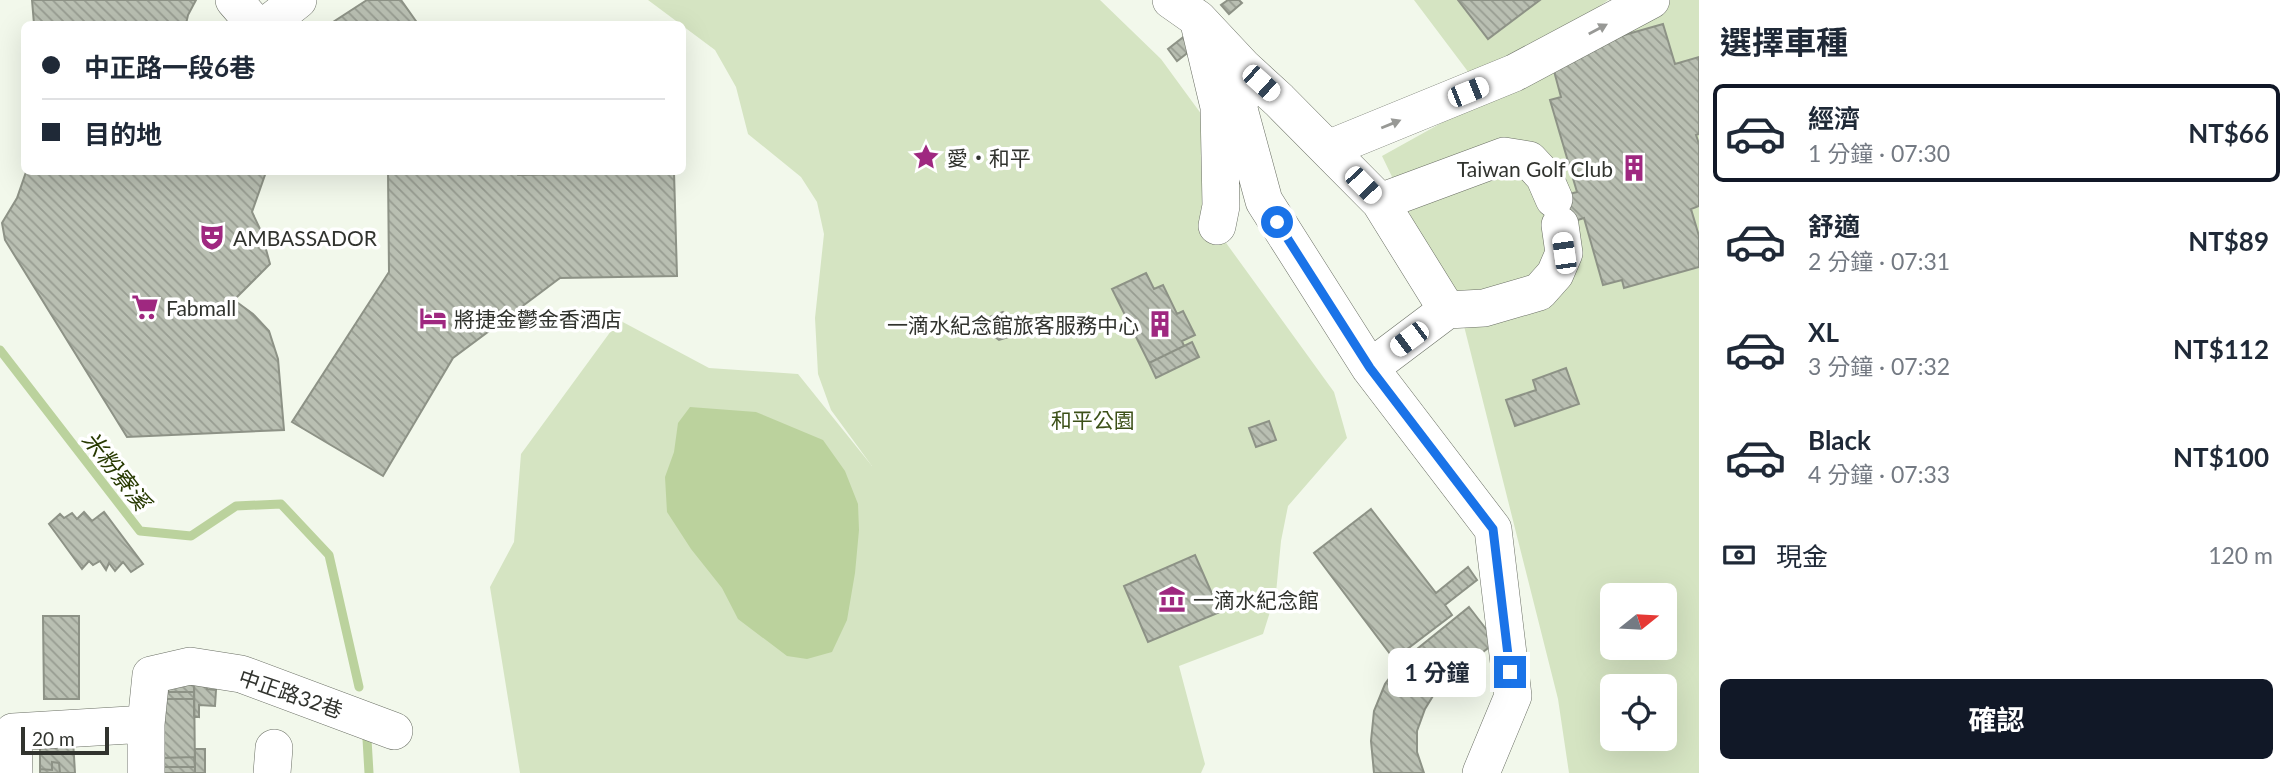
<!DOCTYPE html>
<html lang="zh-TW">
<meta charset="utf-8">
<style>
:root{--surface:#fff;--page:#f6f6f7;--text:#1f2937;--muted:#747a83;--line:#e0e1e3;--accent:#111827}
body{margin:0;font-family:Lato,"Noto Sans TC",sans-serif;background:var(--page);color:var(--text);height:100vh;display:flex;flex-direction:column;font-size:26px;white-space:nowrap}
*{box-sizing:border-box;margin:0}
p{font-size:23px;color:var(--muted)}
.icon{flex:none;width:38px;height:38px;fill:none;stroke:currentColor;stroke-width:2;stroke-linecap:round;stroke-linejoin:round}
.map{position:relative;flex:1;overflow:hidden}
.side{display:flex;flex-direction:column;background:var(--surface);width:595px}
.side>*{flex:none}
.top-card{position:absolute;left:21px;top:21px;width:665px;height:154px;border-radius:10px;box-shadow:0 7px 28px #0002;display:grid;align-content:center;height:154px;padding:0 21px;background:var(--surface)}
.needle{width:46px;rotate:72deg}
.tools{position:absolute;left:1600px;top:583px;display:grid;gap:14px}
.tools a{display:grid;place-items:center;width:77px;height:77px;border-radius:10px;background:var(--surface);box-shadow:0 7px 28px #0002;font-size:35px}
.scale{position:absolute;left:21px;bottom:18px;width:88px;box-sizing:border-box;padding-left:7px;border:4px solid #31332e;border-top:0;font-size:19px;line-height:24px;white-space:nowrap;color:#31332e;-webkit-text-stroke:5px #fff;paint-order:stroke}
.end{position:absolute;width:32px;height:32px;margin:-16px;border:9px solid #1a73e8;background:#fff;box-shadow:0 0 0 4px #fff}
.from{border-radius:50%}
.bubble{position:absolute;height:49px;border-radius:10px;background:var(--surface);box-shadow:0 7px 28px #0002;font-size:23px;font-weight:700;line-height:49px;text-align:center}
.car{position:absolute;width:21px;height:42px;margin:-21px -10px;border-radius:9px;box-shadow:0 0 5px 2px #0007;background:linear-gradient(#fff 24%,#345 0 40%,#fff 0 76%,#345 0 86%,#fff 0)}
.top-card b{display:flex;align-items:center;gap:24px;height:66px;font-size:26px}
.top-card b+b{border-top:2px solid var(--line)}
.top-card i{width:18px;height:18px;background:var(--text)}
ul{padding:0;list-style:none}
li{display:flex;align-items:center;gap:21px;height:98px;margin:0 14px 10px;padding:0 7px;border:4px solid transparent;border-radius:10px}
li div{flex:1}
li b{display:block;font-size:26px}
li em{font-style:normal;font-weight:700}
li.selected{border-color:var(--accent)}
li>.icon{width:63px;height:63px;stroke-width:1.5}
h2{padding:0 21px;font-size:32px;line-height:84px}
.pay{display:flex;align-items:center;gap:18px;height:77px;padding:0 21px;font-size:26px}
.pay p{margin-inline-start:auto}
.cta{display:flex;gap:14px;margin-top:auto;padding:14px 21px}
.cta a{flex:1;height:80px;border-radius:10px;background:var(--accent);color:#fff;font-size:28px;font-weight:700;line-height:80px;text-align:center}
main{display:flex;flex:1;min-height:0}
.map>svg:first-child{display:block}
.green{fill:#d5e4c2;fill-rule:evenodd}
.water{fill:#bbd29d}
.lines{fill:none;stroke-linecap:round;stroke-linejoin:round}
.stream{stroke:#bbd29d;stroke-width:9}
.building{fill:url(#building-back-hatch);stroke:#8d9286;stroke-width:2}
.minor-casing{stroke:#6a6f64;stroke-width:38}
.minor{stroke:#fff;stroke-width:37}
.oneway{fill:#989996}
.route{stroke:#1a73e8;stroke-width:9}
.labels{text-anchor:middle;dominant-baseline:central;stroke-width:7;stroke-linejoin:round;paint-order:stroke}
.poi-label{font-size:21px;fill:#31332e;stroke:#fff;text-anchor:start}
.park-label{font-size:21px;fill:#3c5018;stroke:#fff}
.street-label{font-size:21px;fill:#31332e;stroke:#fff}
.water-label{font-size:23px;font-style:italic;fill:#273900;stroke:#fff}
</style>
<main>
<div class="map">
<svg width="1699" height="773" viewBox="0 0 1699 773">
<defs>
<pattern id="building-back-hatch" width="6" height="6" patternUnits="userSpaceOnUse" patternTransform="scale(1.75)"><rect width="6" height="6" fill="#b9bfb2"/><path d="M-1 5l2 2M0 0l6 6M5-1l2 2" fill="none" stroke="#979c91"/></pattern>
</defs>
<rect width="100%" height="100%" fill="#f2f8eb"/>
<!-- green -->
<path class="green" d="M648 0H1100L1161 59 1210 126 1216 229 1334 392 1347 438 1288 506 1281 541 1276 593 1263 634 1179 666 1205 764 1201 773H520L490 587 514 542 521 454 619 320 709 368 798 374 872 466 831 410 818 374 815 318 824 234 817 202 801 177 748 134 736 87 715 50Z
M1414 0H1608L1524 63 1469 73Z
M1663 0H1699V773H1569L1558 699 1464 326 1382 156ZM1612 595H1664V648H1612ZM1612 686H1664V738H1612Z"/>
<!-- water -->
<path class="water" d="M690 407 756 412 823 440 845 471 858 504 859 530 855 573 847 620 832 652 807 659 787 656 738 619 722 588 691 549 667 512 665 477 674 452 678 423Z"/>
<g class="lines">
<!-- stream -->
<path class="stream" d="M0 350 140 531 191 536 236 506 281 504 329 555 359 687
M367 739 369 773"/>
</g>
<!-- building -->
<path class="building" d="M32 0H196L188 15 186 24H34Z
M367 0H401L418 24H330Z
M1228 0H1239L1242 3 1229 14 1221 5Z
M1458 0H1540L1488 39Z
M1663 24 1675 64 1699 57V134L1696 135 1699 144V206L1691 209 1699 236V267L1624 288 1622 280 1603 285 1584 218 1555 227 1547 200 1577 192 1550 100 1561 97 1550 56Z
M1186 35 1195 47 1177 61 1168 49Z
M26 172H266L252 212 261 231 270 264 234 300 253 314 269 331 278 359 284 430 127 437 5 240 2 223 17 198Z
M388 172H516L518 175 674 172 677 276 560 278 453 358 383 476 292 422 389 272Z
M1146 273 1154 289 1163 285 1177 314 1183 311 1195 335 1182 341 1184 346 1149 363 1112 289Z
M1003 312 1014 321 1012 336 999 340 987 331 990 317Z
M1192 342 1199 357 1156 378 1149 363Z
M1566 368 1579 404 1515 426 1506 400 1536 390 1533 380Z
M1269 421 1276 440 1256 447 1249 428Z
M1371 509 1436 593 1468 567 1477 580 1445 605 1452 615 1394 659 1314 553Z
M84 512 92 521 104 512 143 564 131 572 123 562 115 571 109 563 106 570 100 561 93 565 89 561 82 569 49 524 60 514 64 518 72 513 77 519Z
M1195 555 1220 612 1148 642 1124 586Z
M1469 607 1496 642 1462 668 1470 678 1453 691 1445 682 1436 691 1425 709 1417 731V752L1424 773H1374L1371 741 1374 711 1385 684 1401 662Z
M43 616H79V699H44Z
M194 674 195 773H162V675Z
M194 674H207V689L216 690 215 706 199 705V717L194 716Z
M162 692H194V699H162Z
M40 738 73 740 75 773H40Z
M195 749H205V773H195Z
M194 757 195 767H162V758Z
M52 762 59 763 60 773H40V769L52 770Z"/>
<g class="lines">
<defs>
<path id="minor" d="M234 0 253 22 268 24 298 0
M1171 0 1198 19 1243 67 1279 100 1380 202 1447 310 1370 368 1264 201 1239 109 1243 67
M1199 23 1219 107 1221 206 1217 226
M1328 149 1514 73 1651 0
M1380 202 1504 156 1529 160 1544 176 1554 199
M1447 310 1484 308 1539 292 1555 274 1564 253 1560 225
M1370 368 1493 529 1513 696 1481 773
M14 773 13 732 146 724
M146 773V724L151 675 190 666 241 674 394 731
M272 773 274 748"/>
</defs>
<!-- minor casing -->
<use href="#minor" class="minor-casing"/>
<!-- minor -->
<use href="#minor" class="minor"/>
</g>
<!-- one-way arrows -->
<defs><path id="oneway-solid" d="M-6-.8H1V-3.2L6.5 0L1 3.2V.8H-6Z" transform="scale(1.75)"/></defs>
<g class="oneway">
<use href="#oneway-solid" transform="translate(1598 29) rotate(-28)"/>
<use href="#oneway-solid" transform="translate(1391 124) rotate(-22)"/>
</g>
<g class="lines">
<!-- route -->
<path class="route" d="M1277 222 1370 368 1493 529 1510 672"/>
</g>
<!-- icons -->
<defs>
<symbol id="sight-bare" viewBox="-9 -9 18 18"><path d="M0-6L1.8-2.2L6-1.7L2.9 1.2L3.7 5.4L0 3.3L-3.7 5.4L-2.9 1.2L-6-1.7L-1.8-2.2Z" fill="#9f2880" stroke="#fff" stroke-width="2.5" paint-order="stroke"/></symbol>
<symbol id="building-bare" viewBox="-9 -9 18 18"><path d="M-4-6H4V6H1V3H-1V6H-4ZM-2.5-4.3h1.7v1.8h-1.7ZM.8-4.3h1.7v1.8H.8ZM-2.5-1h1.7V.8h-1.7ZM.8-1h1.7V.8H.8Z" fill="#9f2880" stroke="#fff" stroke-width="2.5" paint-order="stroke"/></symbol>
<symbol id="theatre-bare" viewBox="-9 -9 18 18"><path d="M-5-5.5Q0-4 5-5.5V0Q5 5 0 6Q-5 5-5 0ZM-3.3-2.5H-1v1.5H-3.3ZM1-2.5H3.3v1.5H1ZM-2.8 1Q0 5.5 2.8 1Z" fill="#9f2880" stroke="#fff" stroke-width="2.5" paint-order="stroke"/></symbol>
<symbol id="supermarket-bare" viewBox="-9 -9 18 18"><path d="M-6-5.5h2.5l.6 2H6L4.5 2H-2.5L-4.4-4H-6ZM-1.5 3.2a1.3 1.3 0 1 0 .1 0ZM3 3.2a1.3 1.3 0 1 0 .1 0Z" fill="#9f2880" stroke="#fff" stroke-width="2.5" paint-order="stroke"/></symbol>
<symbol id="hotel-bare" viewBox="-9 -9 18 18"><path d="M-6-4.5h1.5V1H6V5H4.5V3h-9V5H-6ZM-4 0a1.8 1.8 0 1 1 3.6 0ZM.5 0V-2.5h3Q6-2.5 6 0Z" fill="#9f2880" stroke="#fff" stroke-width="2.5" paint-order="stroke"/></symbol>
<symbol id="museum-bare" viewBox="-9 -9 18 18"><path d="M0-6L6-3V-2H-6V-3ZM-5-1h2V3h-2ZM-1-1h2V3h-2ZM3-1h2V3H3ZM-6 4H6V6H-6Z" fill="#9f2880" stroke="#fff" stroke-width="2.5" paint-order="stroke"/></symbol>
</defs>
<g fill-rule="evenodd">
<use href="#sight-bare" x="907" y="138" width="38" height="38"/>
<use href="#building-bare" x="1615" y="149" width="38" height="38"/>
<use href="#theatre-bare" x="193" y="218" width="38" height="38"/>
<use href="#supermarket-bare" x="126" y="288" width="38" height="38"/>
<use href="#hotel-bare" x="414" y="299" width="38" height="38"/>
<use href="#building-bare" x="1141" y="305" width="38" height="38"/>
<use href="#museum-bare" x="1153" y="580" width="38" height="38"/>
</g>
<g class="labels">
<!-- poi labels -->
<g class="poi-label">
<text x="947" y="157">愛‧和平</text>
<text x="1613" y="168" text-anchor="end">Taiwan Golf Club</text>
<text x="233" y="237">AMBASSADOR</text>
<text x="166" y="307">Fabmall</text>
<text x="454" y="318">將捷金鬱金香酒店</text>
<text x="1139" y="324" text-anchor="end">一滴水紀念館旅客服務中心</text>
<text x="1193" y="599">一滴水紀念館</text>
</g>
<!-- park labels -->
<g class="park-label">
<text x="1093" y="419">和平公園</text>
</g>
<!-- street labels -->
<g class="street-label">
<text transform="translate(291 693) rotate(19)">中正路32巷</text>
</g>
<!-- water labels -->
<g class="water-label">
<text transform="translate(117 470) rotate(52)">米粉寮溪</text>
</g>
</g>
</svg>
<div class="tools">
<a><svg class="needle" viewBox="-14 -14 28 28"><path d="M0-13l5 13h-10z" fill="#e53935"/><path d="M0 13l5-13h-10z" fill="#747a83"/></svg></a>
<a><svg class="icon" aria-label="locate" viewBox="0 0 24 24"><circle cx="12" cy="12" r="6"/><path d="M12 2v4M12 18v4M2 12h4M18 12h4"/></svg></a>
</div>
<div class="scale">20 m</div>
<i class="end from" style="left:1277px;top:222px"></i>
<i class="end" style="left:1510px;top:672px"></i>
<div class="bubble" style="left:1388px;top:648px;width:98px">1 分鐘</div>
<i class="car" style="left:1261px;top:83px;rotate:132deg"></i>
<i class="car" style="left:1468px;top:92px;rotate:68deg"></i>
<i class="car" style="left:1363px;top:185px;rotate:136deg"></i>
<i class="car" style="left:1564px;top:253px;rotate:352deg"></i>
<i class="car" style="left:1409px;top:339px;rotate:233deg"></i>
<div class="top-card">
<b><i class="from"></i>中正路一段6巷</b>
<b><i></i>目的地</b>
</div>
</div>
<section class="side">
<h2>選擇車種</h2>
<ul>
<li class="selected"><svg class="icon" aria-label="car" viewBox="0 0 24 24"><path d="M5 17H2v-5l4-1 3-4h7l3 4 3 1v5h-3M9 17h6M6 11h13"/><circle cx="7" cy="17" r="2"/><circle cx="17" cy="17" r="2"/></svg><div><b>經濟</b><p>1 分鐘 · 07:30</p></div><em>NT$66</em></li>
<li><svg class="icon" aria-label="car" viewBox="0 0 24 24"><path d="M5 17H2v-5l4-1 3-4h7l3 4 3 1v5h-3M9 17h6M6 11h13"/><circle cx="7" cy="17" r="2"/><circle cx="17" cy="17" r="2"/></svg><div><b>舒適</b><p>2 分鐘 · 07:31</p></div><em>NT$89</em></li>
<li><svg class="icon" aria-label="car" viewBox="0 0 24 24"><path d="M5 17H2v-5l4-1 3-4h7l3 4 3 1v5h-3M9 17h6M6 11h13"/><circle cx="7" cy="17" r="2"/><circle cx="17" cy="17" r="2"/></svg><div><b>XL</b><p>3 分鐘 · 07:32</p></div><em>NT$112</em></li>
<li><svg class="icon" aria-label="car" viewBox="0 0 24 24"><path d="M5 17H2v-5l4-1 3-4h7l3 4 3 1v5h-3M9 17h6M6 11h13"/><circle cx="7" cy="17" r="2"/><circle cx="17" cy="17" r="2"/></svg><div><b>Black</b><p>4 分鐘 · 07:33</p></div><em>NT$100</em></li>
</ul>
<div class="pay"><svg class="icon" aria-label="cash" viewBox="0 0 24 24"><path d="M3 7h18v10H3z"/><circle cx="12" cy="12" r="2"/></svg>現金<p>120 m</p></div>
<div class="cta"><a>確認</a></div>
</section>
</main>
